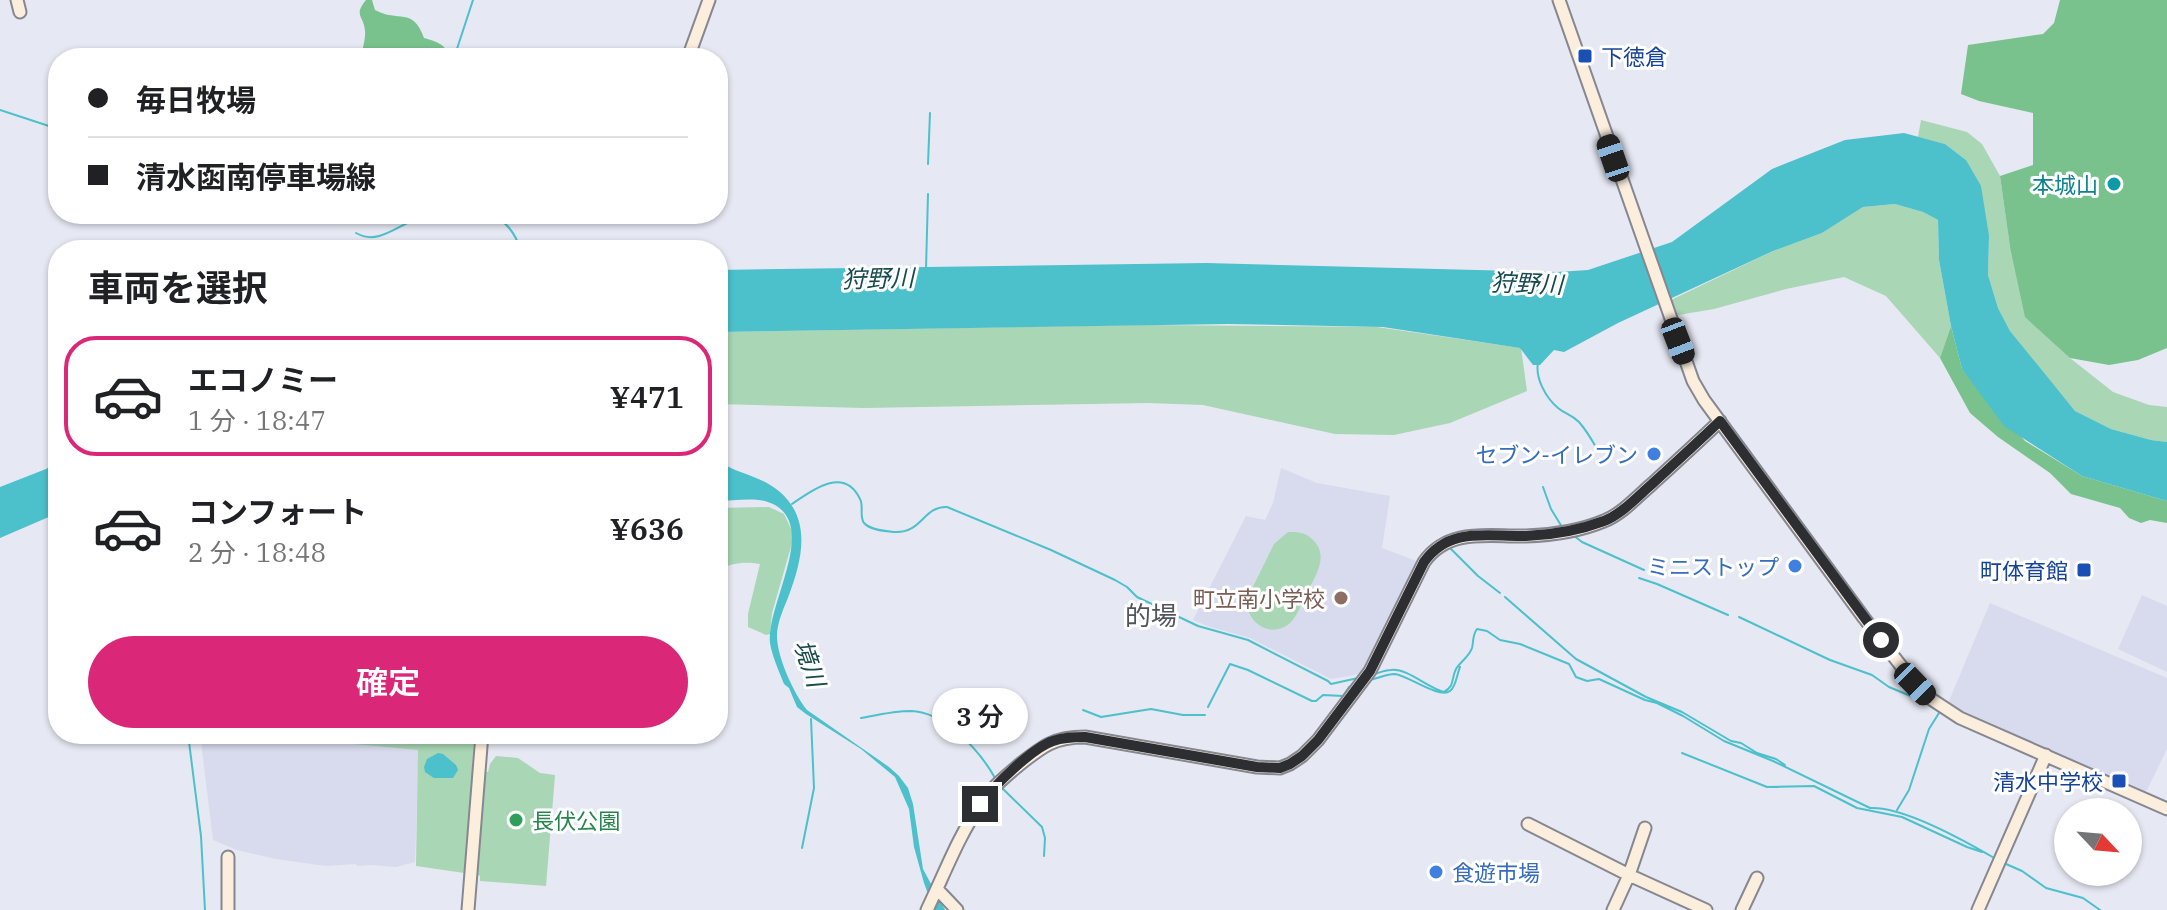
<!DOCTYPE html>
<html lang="ja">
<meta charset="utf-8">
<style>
:root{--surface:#fff;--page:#f6f6f6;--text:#202124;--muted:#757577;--line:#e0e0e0;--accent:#db2777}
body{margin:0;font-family:"IBM Plex Serif","Noto Sans JP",serif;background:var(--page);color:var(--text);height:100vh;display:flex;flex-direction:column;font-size:30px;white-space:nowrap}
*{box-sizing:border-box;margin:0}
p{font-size:26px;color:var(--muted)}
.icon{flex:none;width:44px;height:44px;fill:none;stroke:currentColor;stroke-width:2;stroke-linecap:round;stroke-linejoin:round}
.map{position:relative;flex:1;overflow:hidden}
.drawer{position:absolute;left:48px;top:240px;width:680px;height:504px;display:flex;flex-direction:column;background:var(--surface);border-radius:32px;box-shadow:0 2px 6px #0004}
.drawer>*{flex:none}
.banner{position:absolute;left:48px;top:48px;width:680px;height:176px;border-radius:32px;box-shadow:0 2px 6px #0004;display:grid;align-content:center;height:176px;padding:0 40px;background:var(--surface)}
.needle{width:52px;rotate:116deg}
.fabs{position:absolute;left:2054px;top:798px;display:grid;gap:16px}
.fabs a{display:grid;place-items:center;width:88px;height:88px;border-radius:50%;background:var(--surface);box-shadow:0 2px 6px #0004;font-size:40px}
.end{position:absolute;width:36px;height:36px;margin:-18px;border:10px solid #2d2e32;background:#fff;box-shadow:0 0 0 4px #fff}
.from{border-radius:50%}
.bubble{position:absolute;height:56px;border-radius:28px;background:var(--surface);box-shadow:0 2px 6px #0004;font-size:26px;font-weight:600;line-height:56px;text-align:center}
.car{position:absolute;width:24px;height:48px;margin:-24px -12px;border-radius:10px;box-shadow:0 0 6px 2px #0007;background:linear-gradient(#222 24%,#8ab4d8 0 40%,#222 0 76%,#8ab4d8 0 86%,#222 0)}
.banner b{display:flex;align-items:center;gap:28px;height:76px;font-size:30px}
.banner b+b{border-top:2px solid var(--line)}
.banner i{width:20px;height:20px;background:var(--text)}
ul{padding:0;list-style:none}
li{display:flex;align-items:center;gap:24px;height:120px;margin:0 16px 12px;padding:0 24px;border:4px solid transparent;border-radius:32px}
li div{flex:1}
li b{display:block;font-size:30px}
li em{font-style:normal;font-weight:600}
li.selected{border-color:var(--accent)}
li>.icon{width:72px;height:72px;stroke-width:1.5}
h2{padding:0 40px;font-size:36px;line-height:96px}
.cta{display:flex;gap:16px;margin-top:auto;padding:16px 40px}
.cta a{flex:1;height:92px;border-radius:48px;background:var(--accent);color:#fff;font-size:32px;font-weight:600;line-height:92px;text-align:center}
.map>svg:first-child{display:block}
.built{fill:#d8dbed}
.green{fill:#a9d6b4}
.forest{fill:#79c28e}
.water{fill:#4cc0cb}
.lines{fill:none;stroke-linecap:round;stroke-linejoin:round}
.stream{stroke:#4cc0cb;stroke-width:2}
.secondary-casing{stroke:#858791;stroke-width:15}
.secondary{stroke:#fceedd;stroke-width:11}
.route{stroke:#2d2e32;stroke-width:10}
.transit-dot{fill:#1a4fb4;stroke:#fff;stroke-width:3}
.culture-dot{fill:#0f9aa8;stroke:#fff;stroke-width:3}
.shop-dot{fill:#3f7fe0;stroke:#fff;stroke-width:3}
.education-dot{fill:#8d6e63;stroke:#fff;stroke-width:3}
.leisure-dot{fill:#2e9e5b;stroke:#fff;stroke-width:3}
.labels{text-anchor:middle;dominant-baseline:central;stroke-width:6;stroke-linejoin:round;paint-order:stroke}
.transit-label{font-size:22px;fill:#164399;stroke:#fff;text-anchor:end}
.culture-label{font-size:22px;fill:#0d838f;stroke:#fff;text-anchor:end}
.shop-label{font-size:22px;fill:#366cbe;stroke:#fff;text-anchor:end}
.education-label{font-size:22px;fill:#785e54;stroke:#fff;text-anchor:end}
.leisure-label{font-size:22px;fill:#27864d;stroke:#fff;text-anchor:start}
.water-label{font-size:24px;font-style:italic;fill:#164a4e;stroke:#fff}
.quarter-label{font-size:26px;fill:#52545d;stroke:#fff}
</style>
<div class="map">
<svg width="2167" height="910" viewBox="0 0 2167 910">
<rect width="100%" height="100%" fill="#e6e8f3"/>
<!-- built -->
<path class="built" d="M1281 468 1317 483 1390 496 1382 548 1419 562 1361 674 1331 679 1250 638 1207 626 1193 620 1246 516 1265 520 1273 503Z
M2142 595 2167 606V672L2118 649Z
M1990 603 2167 678V749L2147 790 2145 791 2118 778 2094 772 2045 747 1951 708 1949 701Z
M200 734H419L415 862 396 867 371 865 357 866 356 864 326 866 276 859 237 850 213 840Z"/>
<!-- green -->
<path class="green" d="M1921 120 1967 132 1982 144 2000 176 2010 247 2070 358 2113 392 2149 405 2167 407V442L2151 440 2111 429 2075 411 2049 380 2010 331 1998 308 1988 275 1989 236 1966 160 1945 144 1918 137Z
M1895 204 1923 212 1938 220 1939 260 1951 326 1940 358 1886 296 1844 277 1786 289 1714 309 1678 315 1671 300 1773 251 1822 233 1863 207Z
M1145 325 1377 327 1521 348 1527 391 1450 423 1394 435 1335 434 1203 405 1148 403 864 408 718 404V332Z
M769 507 784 514 792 531V543L772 613 770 634 766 635 748 627V614L760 564C744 561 732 563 718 570V557L722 555 725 541 723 538 718 537V508Z
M1288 532C1297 532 1305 532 1312 539 1331 556 1314 578 1305 596 1301 605 1297 617 1289 624 1270 639 1245 622 1247 599L1274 544Z
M323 734H474L472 771 488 772 490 764 496 756 518 758 540 773 555 775 546 886 480 881V876L476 874 484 774H472L464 873 416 866 418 750 323 741Z"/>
<!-- forest -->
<path class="forest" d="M366 0H372L375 10C398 23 413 6 424 38 435 41 449 45 448 58H361C362 50 366 38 365 31 364 15 353 16 366 0Z
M2060 0H2167V348L2138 360 2109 365 2070 358 2025 317 2010 247 2000 176 2033 165V113L1979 101 1961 94 1968 45 2043 34 2054 23Z
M1951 326 1962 369 2025 441 2082 476 2167 501V523L2150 520 2141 523 2129 518 2120 508 2071 494 2050 473 1998 437 1970 413 1940 358Z"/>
<!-- water -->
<path class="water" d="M1904 133 1945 144 1966 160 1981 186 1989 236 1988 275 1998 308 2010 331 2075 411 2111 429 2151 440 2167 442V501L2082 476 2004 426 1962 369 1951 326 1939 260 1938 220 1923 212 1895 204 1863 207 1822 233 1773 251 1618 323 1564 352 1554 350 1540 365H1533L1520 348 1383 327 1228 324 718 332V270L1206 263 1557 272 1588 270 1672 242 1772 169 1845 140Z
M718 447 720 462C740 475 760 475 780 492 812 520 802 560 789 595 784 608 777 622 777 636 777 657 794 694 807 710L889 767 899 776 908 788 913 804 923 869 945 910H934L924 883 914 847 909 809 895 777 861 749 806 714 797 707 789 688 784 684C779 671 772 656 770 643 766 605 819 527 773 504 758 496 734 501 718 501Z
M58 462V513L0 538V487L46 469Z
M438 753 443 754 456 765 458 770 453 778H434L425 772 424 767 427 759Z"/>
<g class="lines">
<!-- stream -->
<path class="stream" d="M454 58 473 0
M0 110 58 129
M928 164 930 113
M356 233C377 245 394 228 414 220 427 216 443 219 457 219 468 220 478 215 488 216 505 216 516 236 521 250
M926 269 928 194
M1538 363C1535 378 1546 398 1558 408 1565 414 1571 414 1579 422 1586 430 1592 440 1597 449
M1543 487 1551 509 1562 527
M792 504C811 491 844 465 860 499 864 506 859 516 864 523 870 530 885 531 894 532 922 534 923 506 947 507L1051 550 1115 580 1127 587 1137 597 1198 626 1248 640 1328 681 1331 684 1358 678
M1573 535 1582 542 1644 570
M1450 548 1478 576 1500 593
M1639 578 1657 584 1728 615
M1505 597 1576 659 1646 697 1682 712 1731 741 1741 743 1757 753 1776 759 1785 765
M1739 617 1830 660 1872 675 1889 687 1925 702
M1372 675C1379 673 1384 670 1391 670 1408 668 1427 688 1444 692 1455 686 1451 679 1456 669 1461 661 1469 657 1472 648 1474 640 1472 636 1477 629L1487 631 1500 640 1520 644 1569 664 1576 677 1587 681 1599 679 1645 700 1657 703 1683 716 1724 741 1773 761 1870 808C1903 806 1967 842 1996 859
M1369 680C1377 679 1386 674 1395 674 1409 676 1439 699 1450 691 1456 687 1457 674 1460 667
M1208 707 1230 664 1248 670 1312 701H1316L1323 695 1343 696 1349 687 1355 683
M1083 710 1101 717 1151 709 1183 715H1205
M861 718C877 715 894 711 911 711 945 712 980 751 995 778
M188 734 201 836 205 910
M1682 753 1767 787 1814 786 1857 808 1902 817 1967 847 1982 852
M1001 787 1042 827 1045 838 1044 856
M1897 810 1909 790 1929 729 1939 713
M802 848 814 788 811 719
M2006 864 2022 871 2046 888 2083 898 2100 910"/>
<defs>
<path id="secondary" d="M17 0 20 12
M1559 0 1693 381 1704 400 1864 618 1915 684 1928 697 1960 718 2167 809
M688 58 709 0
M1528 824 1629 875 1706 910
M228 857V910
M937 889 957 910
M468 910 482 734
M927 910C944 875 958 837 980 805 990 789 1005 777 1019 765 1043 746 1054 737 1085 737L1257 767 1280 768 1290 764 1302 756 1318 740 1370 671 1424 562C1449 527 1489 537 1526 536 1552 535 1580 531 1604 521 1622 514 1638 496 1652 484 1675 463 1698 442 1720 421
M1613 910 1629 875 1645 828
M1742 910 1757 878
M1978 910 2046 755"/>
</defs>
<!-- secondary casing -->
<use href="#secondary" class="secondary-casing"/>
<!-- secondary -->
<use href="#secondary" class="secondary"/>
</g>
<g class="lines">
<!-- route -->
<path class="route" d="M980 804C994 786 1032 748 1053 741 1064 737 1074 737 1085 737L1257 767 1280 768 1290 764 1302 756 1318 740 1370 671 1424 562C1450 526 1487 537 1526 536 1552 535 1580 530 1604 521 1622 514 1638 496 1652 484 1675 463 1698 442 1720 421L1881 640"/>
</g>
<!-- markers -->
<g class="transit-dot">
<rect x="1577" y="48" width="16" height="16" rx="4"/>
<rect x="2076" y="562" width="16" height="16" rx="4"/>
<rect x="2111" y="773" width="16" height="16" rx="4"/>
</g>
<circle class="culture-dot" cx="2114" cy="184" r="8"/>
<g class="shop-dot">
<circle cx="1654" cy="454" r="8"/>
<circle cx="1795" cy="566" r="8"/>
<circle cx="1436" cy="872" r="8"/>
</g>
<circle class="education-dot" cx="1341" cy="598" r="8"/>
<circle class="leisure-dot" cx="516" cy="820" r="8"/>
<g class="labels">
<!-- transit labels -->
<g class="transit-label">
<text x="1601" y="56" text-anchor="start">下徳倉</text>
<text x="2068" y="570">町体育館</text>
<text x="2103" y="781">清水中学校</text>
</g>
<!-- culture labels -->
<g class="culture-label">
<text x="2098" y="184">本城山</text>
</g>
<!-- shop labels -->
<g class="shop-label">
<text x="1638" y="454">セブン-イレブン</text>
<text x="1779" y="566">ミニストップ</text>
<text x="1452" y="872" text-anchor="start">食遊市場</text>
</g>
<!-- education labels -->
<g class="education-label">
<text x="1325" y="598">町立南小学校</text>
</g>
<!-- leisure labels -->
<g class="leisure-label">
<text x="532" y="820">長伏公園</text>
</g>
<!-- water labels -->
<g class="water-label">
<text transform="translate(878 278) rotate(-1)">狩野川</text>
<text transform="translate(1527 283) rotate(2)">狩野川</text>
<text transform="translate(810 663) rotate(71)">境川</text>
</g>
<!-- quarter labels -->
<g class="quarter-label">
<text x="1151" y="615">的場</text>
</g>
</g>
</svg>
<div class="fabs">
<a><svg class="needle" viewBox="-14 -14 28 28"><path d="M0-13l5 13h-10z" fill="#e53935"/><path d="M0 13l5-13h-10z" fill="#757577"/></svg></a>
</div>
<i class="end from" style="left:1881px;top:640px"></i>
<i class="end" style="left:980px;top:804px"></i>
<div class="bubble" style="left:932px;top:688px;width:96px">3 分</div>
<i class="car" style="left:1613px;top:158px;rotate:341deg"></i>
<i class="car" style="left:1678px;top:341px;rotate:159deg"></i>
<i class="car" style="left:1915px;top:684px;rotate:136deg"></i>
<div class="banner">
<b><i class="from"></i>毎日牧場</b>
<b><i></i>清水函南停車場線</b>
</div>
<section class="drawer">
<h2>車両を選択</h2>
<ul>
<li class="selected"><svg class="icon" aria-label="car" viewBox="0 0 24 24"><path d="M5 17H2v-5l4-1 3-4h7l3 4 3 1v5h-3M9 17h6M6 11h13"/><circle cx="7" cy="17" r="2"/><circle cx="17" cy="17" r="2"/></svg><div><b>エコノミー</b><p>1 分 · 18:47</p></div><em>¥471</em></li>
<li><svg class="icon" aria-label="car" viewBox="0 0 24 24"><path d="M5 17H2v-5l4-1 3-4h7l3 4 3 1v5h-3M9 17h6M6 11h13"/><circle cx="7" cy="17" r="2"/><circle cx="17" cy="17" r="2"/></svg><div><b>コンフォート</b><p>2 分 · 18:48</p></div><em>¥636</em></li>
</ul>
<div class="cta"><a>確定</a></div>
</section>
</div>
